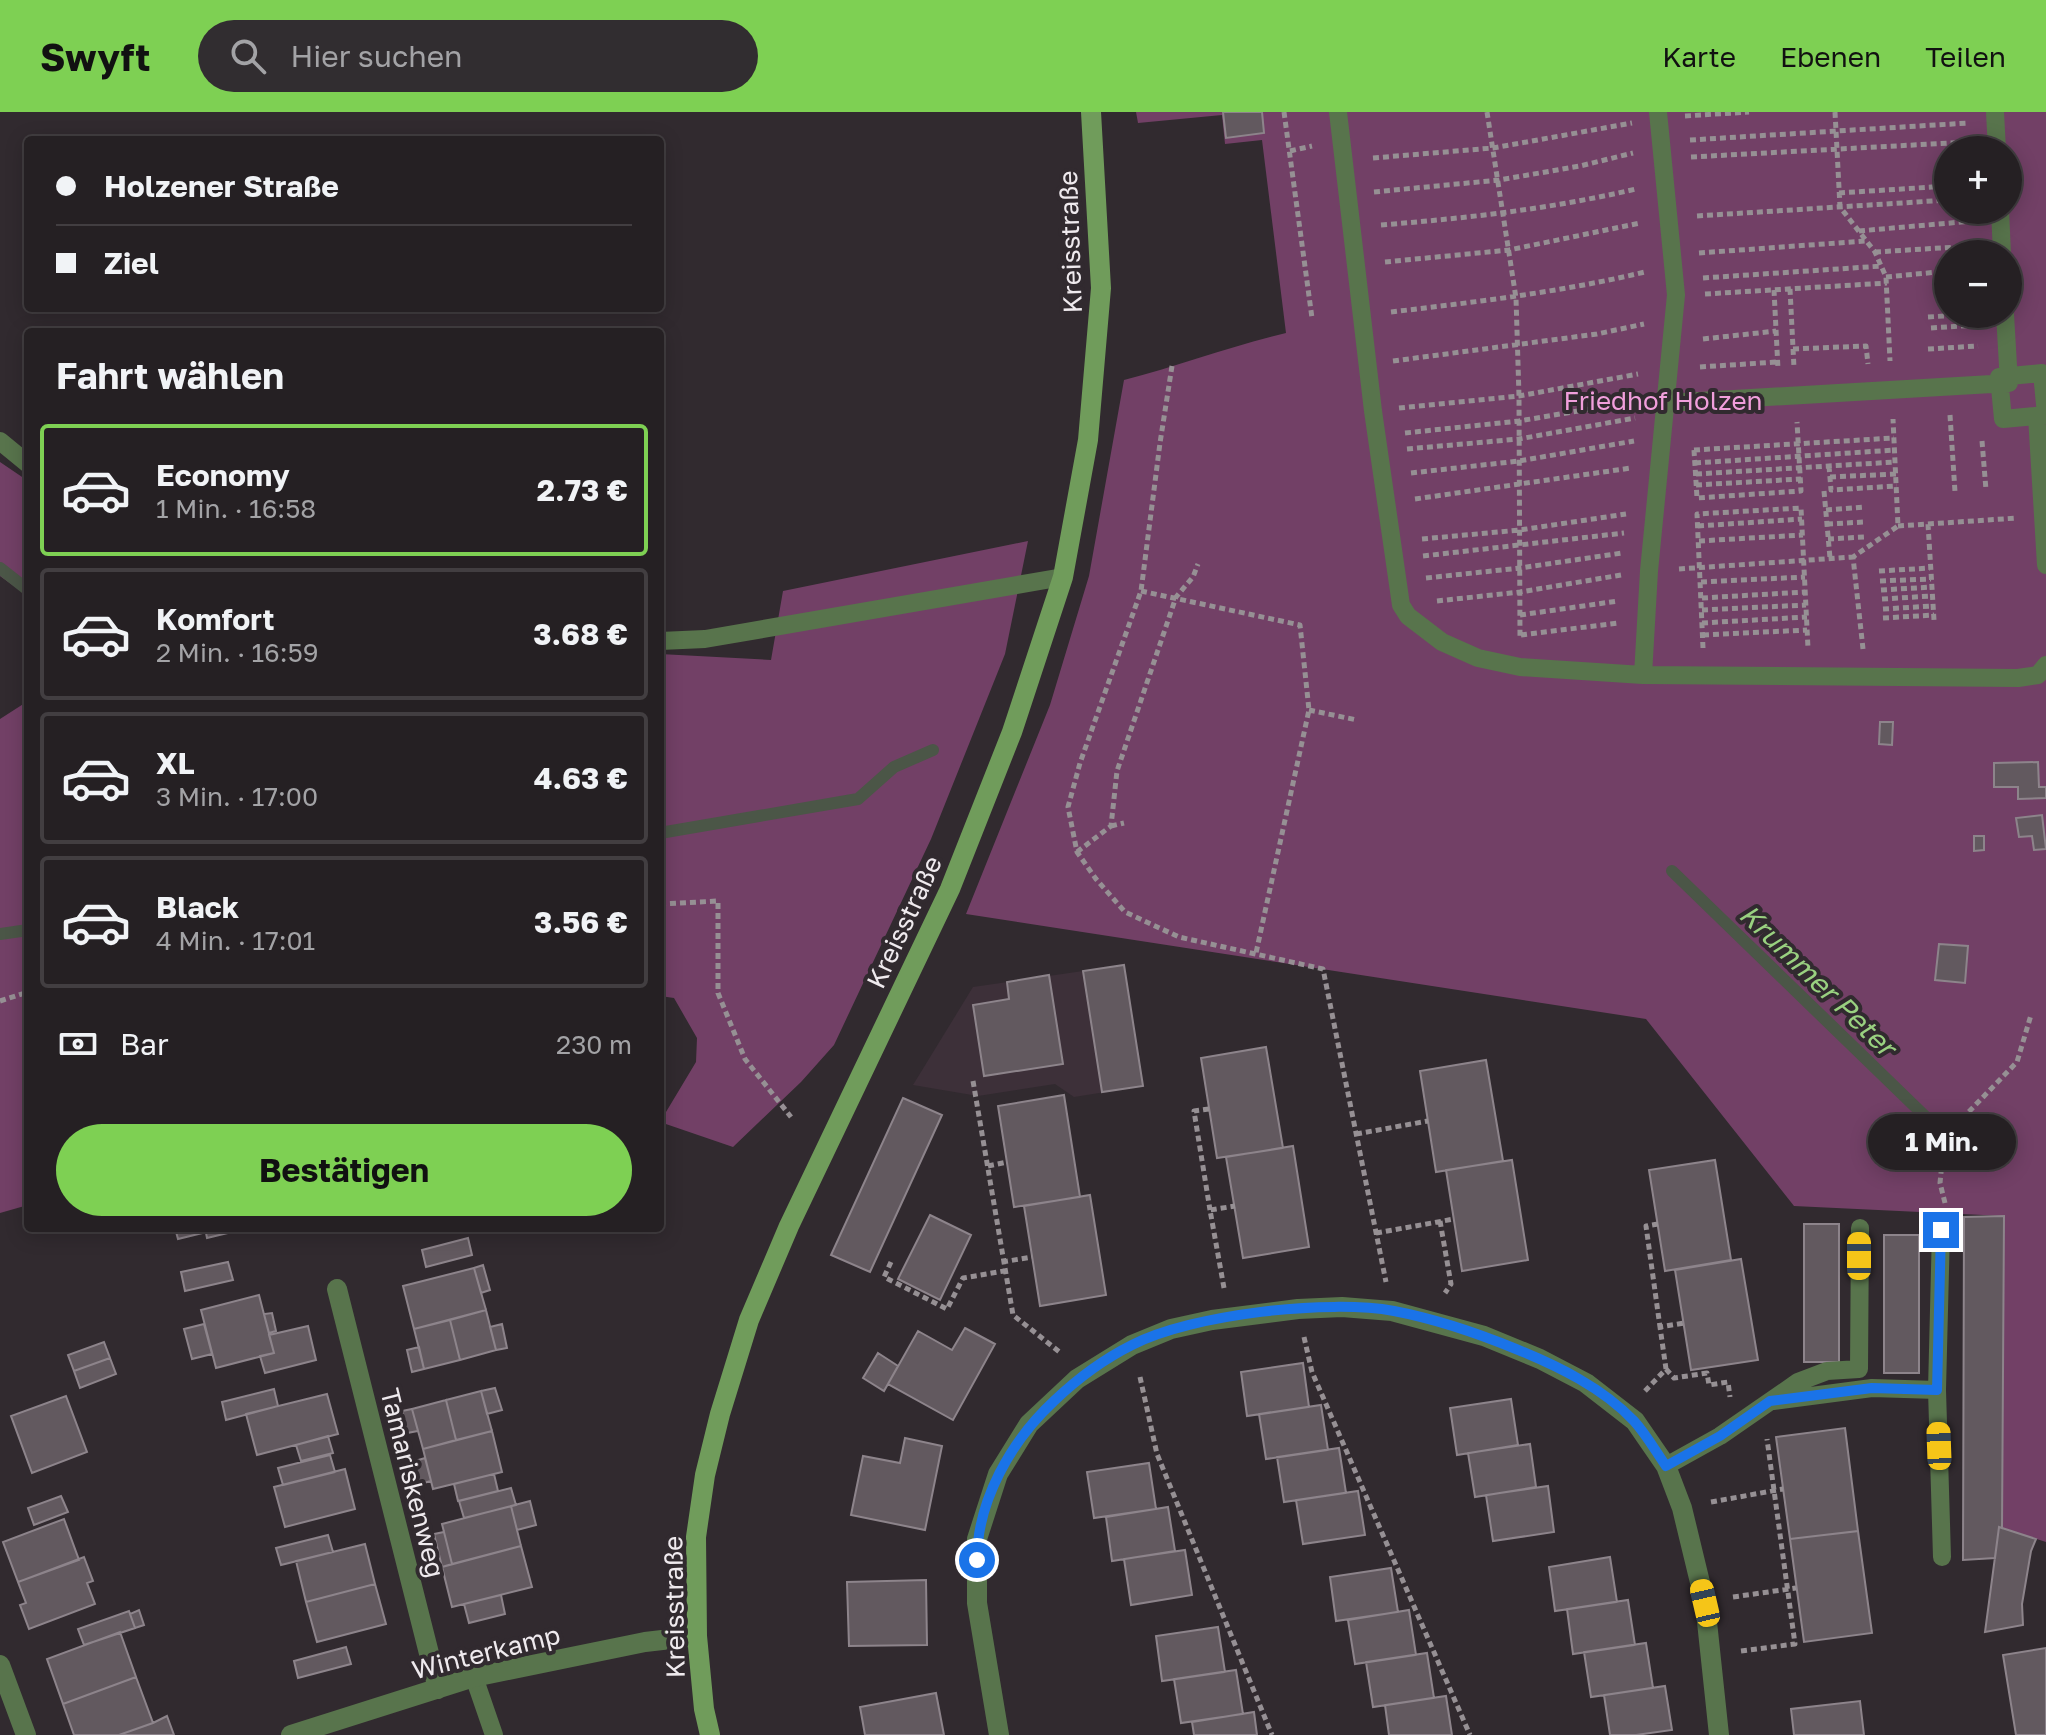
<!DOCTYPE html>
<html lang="de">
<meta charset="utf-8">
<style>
:root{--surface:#252023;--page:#312d30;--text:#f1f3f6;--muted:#a3a3a6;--line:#423e41;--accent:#7ed053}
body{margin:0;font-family:"Golos Text",sans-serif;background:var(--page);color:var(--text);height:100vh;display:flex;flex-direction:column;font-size:30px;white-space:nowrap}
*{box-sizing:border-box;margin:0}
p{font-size:26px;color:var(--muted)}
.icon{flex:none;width:44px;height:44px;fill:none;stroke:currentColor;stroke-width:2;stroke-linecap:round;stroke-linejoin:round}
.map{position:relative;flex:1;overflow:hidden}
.side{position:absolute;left:24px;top:216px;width:640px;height:904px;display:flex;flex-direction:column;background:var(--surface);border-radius:8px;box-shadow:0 4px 20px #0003,0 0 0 2px var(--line)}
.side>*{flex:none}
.top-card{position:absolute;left:24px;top:24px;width:640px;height:176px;border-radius:8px;box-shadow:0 4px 20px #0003,0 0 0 2px var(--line);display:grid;align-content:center;height:176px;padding:0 32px;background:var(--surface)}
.fabs{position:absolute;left:1934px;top:24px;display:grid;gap:16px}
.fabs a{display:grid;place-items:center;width:88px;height:88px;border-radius:50%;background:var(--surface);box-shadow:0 4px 20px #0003,0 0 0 2px var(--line);font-size:40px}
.end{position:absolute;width:36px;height:36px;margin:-18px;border:10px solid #1a73e8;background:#fff;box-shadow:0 0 0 4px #fff}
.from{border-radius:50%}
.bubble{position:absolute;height:56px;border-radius:28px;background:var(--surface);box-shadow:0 4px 20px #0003,0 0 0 2px var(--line);font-size:26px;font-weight:700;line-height:56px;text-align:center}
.car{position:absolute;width:24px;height:48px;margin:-24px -12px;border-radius:10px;box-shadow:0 0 6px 2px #0007;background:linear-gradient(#f5c518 24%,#345 0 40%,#f5c518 0 76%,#345 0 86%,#f5c518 0)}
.top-card b{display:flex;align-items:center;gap:28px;height:76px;font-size:30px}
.top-card b+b{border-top:2px solid var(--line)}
.top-card i{width:20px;height:20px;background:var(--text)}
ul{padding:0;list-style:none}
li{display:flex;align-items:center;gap:24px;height:132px;margin:0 16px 12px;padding:0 16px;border:4px solid var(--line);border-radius:8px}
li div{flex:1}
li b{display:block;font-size:30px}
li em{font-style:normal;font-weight:700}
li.current{border-color:var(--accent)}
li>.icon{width:72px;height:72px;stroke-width:1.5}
h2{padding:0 32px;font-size:36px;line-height:96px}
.pay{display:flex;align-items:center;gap:20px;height:88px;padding:0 32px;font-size:30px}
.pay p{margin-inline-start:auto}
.cta{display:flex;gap:16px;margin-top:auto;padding:16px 32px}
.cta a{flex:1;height:92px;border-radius:48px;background:var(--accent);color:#111;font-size:32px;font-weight:700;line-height:92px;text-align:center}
header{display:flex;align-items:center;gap:48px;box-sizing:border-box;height:112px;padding:0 40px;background:var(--accent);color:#111}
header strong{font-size:38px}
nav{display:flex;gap:44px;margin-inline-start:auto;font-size:28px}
.search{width:560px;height:72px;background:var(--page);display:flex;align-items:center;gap:20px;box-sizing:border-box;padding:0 28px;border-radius:44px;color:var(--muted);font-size:30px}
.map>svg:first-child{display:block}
.built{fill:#3d3039}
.green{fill:#724066;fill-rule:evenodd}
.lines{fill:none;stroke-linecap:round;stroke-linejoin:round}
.stream{stroke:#4b5647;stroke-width:12}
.building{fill:#62595f;stroke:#8d848b;stroke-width:2}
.path{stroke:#969094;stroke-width:5;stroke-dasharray:6 4;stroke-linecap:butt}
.service{stroke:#58744c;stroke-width:18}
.minor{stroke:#58744c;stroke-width:20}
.secondary{stroke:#709c5b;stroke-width:20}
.route{stroke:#1a73e8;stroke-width:10}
.labels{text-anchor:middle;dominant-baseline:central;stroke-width:8;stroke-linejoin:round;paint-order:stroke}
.street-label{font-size:26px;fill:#efeaee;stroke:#312a2f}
.park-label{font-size:26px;fill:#f19fdc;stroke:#312a2f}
.water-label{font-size:28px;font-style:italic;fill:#99d180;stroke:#312a2f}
</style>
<header>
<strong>Swyft</strong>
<div class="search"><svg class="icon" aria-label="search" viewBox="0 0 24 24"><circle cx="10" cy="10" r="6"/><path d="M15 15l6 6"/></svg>Hier suchen</div>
<nav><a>Karte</a><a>Ebenen</a><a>Teilen</a></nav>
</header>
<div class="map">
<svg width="2046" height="1623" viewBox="0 0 2046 1623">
<rect width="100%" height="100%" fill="#312a2f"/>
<!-- built -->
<path class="built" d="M1124 853 1143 974 1074 985 1055 972 978 984 913 973 973 875Z"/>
<!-- green -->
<path class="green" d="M1136 0H2046V1430L2002 1416 2004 1104 1794 1094 1646 907 966 802 1050 593 1089 464 1124 268C1178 254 1231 234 1286 221L1262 28 1225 32 1222 3 1138 11ZM1948 38H2008V98H1948ZM1948 142H2008V202H1948Z
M0 350 28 369V484L0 464Z
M1028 429 1005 542 931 727 834 933 801 970 733 1035 660 1010 696 950 697 926 674 886 660 884V542L771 548 783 479Z
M28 589V1093L0 1101V607Z"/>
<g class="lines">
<!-- stream -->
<path class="stream" d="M0 456 28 478
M660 721 858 687 894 655 933 638
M1672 759 1932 1011
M0 822 28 818"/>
</g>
<!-- building -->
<path class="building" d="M1223 0H1262L1264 21 1226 26Z
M1880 610H1893L1892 633 1879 632Z
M2038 650 2039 675H2046V686L2018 687V675H1994V651Z
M2042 703 2046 737 2034 738 2032 724 2019 725 2016 706Z
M1974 724H1984V738L1974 739Z
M1939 832 1968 834 1965 871 1935 868Z
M1124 853 1143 974 1102 980 1083 859Z
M1049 863 1063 952 984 964 973 893 1009 887 1007 870Z
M1266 935 1283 1036 1217 1046 1201 946Z
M1486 948 1503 1049 1436 1060 1420 959Z
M1064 983 1080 1085 1014 1095 998 994Z
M903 986 942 1003 870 1160 831 1143Z
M1293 1034 1309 1135 1243 1146 1226 1045Z
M1512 1048 1528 1148 1462 1159 1446 1058Z
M1715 1048 1731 1148 1665 1159 1649 1058Z
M1090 1083 1106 1183 1040 1194 1024 1094Z
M930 1103 971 1123 940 1188 898 1167Z
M2004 1104 2002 1416 1999 1415 1995 1446 1963 1448 1964 1105Z
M1804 1112H1839V1250H1804Z
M175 1116H223L178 1127Z
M223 1116H231L232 1120 207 1126 206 1121Z
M1884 1123H1919V1261H1884Z
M468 1126 472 1143 426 1155 422 1138Z
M1741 1147 1758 1248 1691 1258 1675 1158Z
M228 1150 233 1168 185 1179 181 1160Z
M483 1153 490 1178 481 1181 474 1156Z
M474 1156 486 1198 414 1217 403 1174Z
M259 1183 274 1241 216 1256 201 1198Z
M486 1198 496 1238 460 1248 450 1208Z
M272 1201 276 1219 269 1221 264 1202Z
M450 1208 460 1248 424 1257 414 1217Z
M204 1212 212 1242 192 1247 184 1217Z
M502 1212 507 1236 496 1238 490 1215Z
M308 1214 316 1248 265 1261 260 1244 274 1241 269 1223Z
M965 1216 995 1232 953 1308 888 1272 918 1219 952 1238Z
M104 1230 110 1246 74 1259 68 1243Z
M419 1235 424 1257 412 1260 407 1238Z
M878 1241 898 1254 884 1279 863 1266Z
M110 1246 116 1262 80 1276 74 1259Z
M1303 1251 1309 1295 1247 1304 1241 1260Z
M495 1276 502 1298 487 1302 481 1279Z
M274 1277 278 1294 226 1308 222 1290Z
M481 1279 492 1319 456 1328 446 1288Z
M327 1282 338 1322 257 1343 246 1302Z
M66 1284 87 1340 32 1361 11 1304Z
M1511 1287 1518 1333 1457 1343 1450 1296Z
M446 1288 456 1328 423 1337 412 1297Z
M1321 1293 1328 1338 1266 1347 1259 1302Z
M412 1297 418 1319 407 1321 402 1299Z
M1845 1316 1858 1419 1790 1427 1776 1325Z
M492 1319 502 1360 433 1377 423 1337Z
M328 1324 333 1341 301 1349 296 1333Z
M905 1326 942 1334 925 1418 851 1403 863 1344 900 1351Z
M1530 1332 1536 1375 1475 1385 1468 1341Z
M1339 1336 1346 1381 1284 1390 1277 1345Z
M330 1343 335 1360 283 1373 278 1356Z
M425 1346 431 1369 420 1372 415 1349Z
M1149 1351 1156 1397 1094 1406 1087 1360Z
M345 1357 355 1397 285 1415 274 1375Z
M494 1362 498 1379 458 1389 454 1372Z
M1548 1374 1554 1420 1493 1429 1486 1383Z
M511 1376 516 1393 464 1406 459 1389Z
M1358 1379 1365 1423 1303 1432 1296 1388Z
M61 1384 68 1400 34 1413 28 1396Z
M530 1389 536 1413 517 1418 511 1394Z
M511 1394 521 1434 452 1452 442 1412Z
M1168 1395 1175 1439 1112 1449 1106 1405Z
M64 1407 79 1448 18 1470 3 1430Z
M1999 1415 2036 1427 2031 1439 2022 1492 2023 1513 1985 1520Z
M1858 1419 1872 1521 1804 1530 1790 1427Z
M444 1420 452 1452 442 1455 434 1422Z
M328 1423 333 1440 281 1453 276 1436Z
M365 1432 375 1472 306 1490 296 1449Z
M521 1434 532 1475 452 1495 442 1455Z
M1185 1438 1192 1483 1131 1493 1124 1447Z
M84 1445 93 1469 87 1471 95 1492 29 1517 20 1493 26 1491 18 1470Z
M1610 1445 1617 1490 1555 1499 1549 1455Z
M1391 1456 1398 1500 1336 1509 1330 1465Z
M926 1468 927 1533 849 1534 847 1470Z
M375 1472 386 1512 317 1530 306 1490Z
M501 1483 505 1502 469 1511 464 1492Z
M1628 1488 1635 1533 1573 1542 1567 1497Z
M139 1498 144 1513 135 1516 130 1502Z
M1409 1498 1416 1543 1355 1552 1348 1508Z
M129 1499 135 1516 84 1533 78 1517Z
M1218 1515 1225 1560 1162 1569 1156 1524Z
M120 1520 136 1565 63 1592 47 1547Z
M1646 1531 1653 1576 1591 1585 1584 1540Z
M346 1535 351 1552 298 1566 294 1549Z
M2046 1536V1623H2016L2003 1543Z
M1427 1541 1434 1586 1373 1595 1366 1550Z
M1236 1558 1243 1602 1181 1611 1174 1567Z
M136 1565 153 1611 119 1623H74L63 1592Z
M1665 1574 1672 1618 1636 1623H1610L1604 1583Z
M936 1581 944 1623H865L860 1595Z
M1446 1584 1452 1623H1389L1385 1593Z
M1860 1589 1864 1623H1794L1791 1597Z
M1254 1600 1257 1623H1194L1192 1610Z
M167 1604 174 1623H119L153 1611Z"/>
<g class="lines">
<!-- path -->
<path class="path" d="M1284 0 1312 206
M1487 0 1516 186 1519 284 1520 525
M1835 0 1840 95 1875 140 1886 165 1890 249
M1685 4 1749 0
M1690 28 1968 11
M1290 39 1312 34
M1691 45 1969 30
M1373 46 1493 36 1632 11
M1374 80 1499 68 1580 54 1633 41
M1839 81 1948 74
M1697 104 1948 88
M1381 113C1468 106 1550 97 1636 77
M1859 119 1973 109
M1875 140 1974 134
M1699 141 1865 129
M1385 150 1509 138 1640 111
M1886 165 1948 159
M1703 166 1882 154
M1790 177 1794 256
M1774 178 1778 257
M1705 182 1887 171
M1391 200C1476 190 1561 180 1645 160
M1928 205 1976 202
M1931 216 1977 213
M1703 227 1776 219
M1793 237 1866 234 1868 252
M1928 237 1978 234
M1393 249 1597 222 1644 212
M1172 254 1160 331 1141 479 1080 651 1068 695 1077 740 1096 767 1125 800 1179 825 1323 857 1386 1170
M1700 255 1777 250
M1399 296 1519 284 1638 262
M1950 303 1955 380
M1405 321 1519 309 1637 289
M1982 329 1986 378
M1407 337 1519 327 1635 306
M1694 338 1697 386 1801 379 1797 310
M1694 338 1894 326
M1695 351 1895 338
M1829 354 1831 378 1897 374
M1411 361 1519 349 1634 329
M1696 362 1895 350
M1830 365 1896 362
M1696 373 1801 367
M1824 379 1830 446
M1415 387 1631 356
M1826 398 1864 395
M1827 412 1864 410
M1928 412 1934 508
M1698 414 1802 407
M1898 414 2017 406
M1422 427 1520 418 1626 402
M1828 427 1864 425
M1699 429 1803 423
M1423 444 1624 421
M1679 457 1853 445
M1879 459 1930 456
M1426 466 1520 456 1622 441
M1880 469 1931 467
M1701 470 1805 465
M1881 478 1932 475
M1141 479 1300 513 1309 598 1256 841
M1702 486 1805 480
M1882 487 1932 484
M1437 489 1520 480 1621 463
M1883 497 1933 494
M1702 498 1806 493
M1520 503 1618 489
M1883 506 1934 503
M1702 511 1807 505
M1521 523 1618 511
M1703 523 1807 518
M1703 536 1697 402 1801 396 1808 536
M1863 537 1853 445 1898 414 1893 307
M1309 598 1357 608
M1111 714 1124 711
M1077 740 1111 714 1117 659 1176 485 1193 465 1198 452
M660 792 718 789V881L745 947 791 1005
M0 889 28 880
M973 969 1013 1203 1062 1242
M1209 997 1194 999 1210 1098
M1356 1022 1428 1009
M988 1054 1007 1050
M1945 1091 1940 1071 1943 1040 1958 1011 2017 950 2031 903
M1440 1109 1451 1172 1445 1181
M1658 1112 1646 1114 1660 1215
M1376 1121 1454 1107
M891 1150 884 1165 947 1197 963 1166 1004 1159
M1002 1150 1032 1145
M1224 1176 1210 1098 1235 1094
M1304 1225 1312 1260 1470 1623
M1666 1257 1674 1266 1707 1261 1709 1273 1728 1270 1730 1285
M1140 1265 1157 1342 1272 1623
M1645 1279 1666 1257 1660 1215 1684 1211
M1711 1390 1783 1377
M1733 1485 1796 1476
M1741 1539 1795 1532 1767 1327"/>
<!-- service -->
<path class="service" d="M1338 0 1373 299 1401 493 1408 504 1442 530 1478 546 1520 555 1643 563 2018 566 2038 563 2046 553
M1995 0 1997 38
M2000 98 2002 142
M2042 261 2046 303 2003 307 1999 265Z
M1665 291 2009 271 2005 202
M2037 304 2046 453
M0 329 28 352
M660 529 705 527 1063 465
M1643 563 1649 459 1676 183 1658 0
M1941 1118 1937 1278 1942 1445
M1773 1289 1872 1276 1937 1278
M1666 1354 1720 1324 1798 1270 1827 1259 1859 1257 1860 1116
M474 1565 494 1623"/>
<!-- minor -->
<path class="minor" d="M337 1177 438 1577
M0 1553 26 1623
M291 1623 474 1565 645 1530 697 1524
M999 1623 977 1491V1427L998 1362 1029 1312 1077 1267 1132 1233 1171 1217 1212 1208 1298 1197 1342 1195 1392 1199 1484 1224 1540 1247 1586 1271 1635 1309 1666 1354 1682 1396 1705 1491 1719 1623"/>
<!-- secondary -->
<path class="secondary" d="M710 1623 704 1597 697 1524 696 1425 705 1363 720 1302 749 1208 789 1114 950 777 1012 620 1063 465 1088 328 1101 176 1091 0"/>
</g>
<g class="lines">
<!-- route -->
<path class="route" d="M977 1448C977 1389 1011 1329 1054 1289 1077 1267 1104 1247 1132 1233 1192 1202 1329 1187 1394 1199 1436 1207 1477 1221 1516 1237 1558 1254 1603 1276 1634 1309 1646 1322 1656 1340 1666 1354L1720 1324 1770 1289 1872 1276 1937 1278 1941 1118"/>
</g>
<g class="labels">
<!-- street labels -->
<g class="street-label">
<text transform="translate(1070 130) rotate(-92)">Kreisstraße</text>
<text transform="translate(904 810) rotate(-65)">Kreisstraße</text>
<text transform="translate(413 1371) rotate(76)">Tamariskenweg</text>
<text transform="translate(674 1495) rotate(-91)">Kreisstraße</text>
<text transform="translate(486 1540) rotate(-14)">Winterkamp</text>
</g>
<!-- park labels -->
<g class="park-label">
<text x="1663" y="288">Friedhof Holzen</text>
</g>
<!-- water labels -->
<g class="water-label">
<text transform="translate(1818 868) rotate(44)">Krummer Peter</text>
</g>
</g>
</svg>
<div class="fabs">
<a>+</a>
<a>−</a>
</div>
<i class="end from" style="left:977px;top:1448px"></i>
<i class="end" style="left:1941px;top:1118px"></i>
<div class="bubble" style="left:1868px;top:1002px;width:148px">1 Min.</div>
<i class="car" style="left:1859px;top:1144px;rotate:0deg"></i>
<i class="car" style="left:1939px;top:1334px;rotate:358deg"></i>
<i class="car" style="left:1705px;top:1491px;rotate:347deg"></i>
<div class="top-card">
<b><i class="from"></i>Holzener Straße</b>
<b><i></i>Ziel</b>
</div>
<section class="side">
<h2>Fahrt wählen</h2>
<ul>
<li class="current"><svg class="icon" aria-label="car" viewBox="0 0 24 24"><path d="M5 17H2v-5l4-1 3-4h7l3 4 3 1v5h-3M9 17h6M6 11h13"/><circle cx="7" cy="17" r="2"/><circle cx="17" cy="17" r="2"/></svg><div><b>Economy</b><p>1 Min. · 16:58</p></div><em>2.73 €</em></li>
<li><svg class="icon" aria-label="car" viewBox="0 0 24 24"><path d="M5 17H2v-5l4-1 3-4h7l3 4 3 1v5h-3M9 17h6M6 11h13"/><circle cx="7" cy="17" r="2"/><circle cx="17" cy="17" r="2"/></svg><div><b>Komfort</b><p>2 Min. · 16:59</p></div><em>3.68 €</em></li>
<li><svg class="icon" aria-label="car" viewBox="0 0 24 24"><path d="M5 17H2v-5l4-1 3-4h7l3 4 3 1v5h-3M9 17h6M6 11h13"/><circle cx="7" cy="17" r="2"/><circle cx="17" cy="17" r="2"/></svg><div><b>XL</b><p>3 Min. · 17:00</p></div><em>4.63 €</em></li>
<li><svg class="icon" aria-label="car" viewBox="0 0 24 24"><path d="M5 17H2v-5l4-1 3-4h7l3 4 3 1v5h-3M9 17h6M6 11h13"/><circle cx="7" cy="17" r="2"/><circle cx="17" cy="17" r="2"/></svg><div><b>Black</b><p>4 Min. · 17:01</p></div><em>3.56 €</em></li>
</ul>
<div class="pay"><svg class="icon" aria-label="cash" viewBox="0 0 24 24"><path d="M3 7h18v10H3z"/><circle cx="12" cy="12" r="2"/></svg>Bar<p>230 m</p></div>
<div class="cta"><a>Bestätigen</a></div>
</section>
</div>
